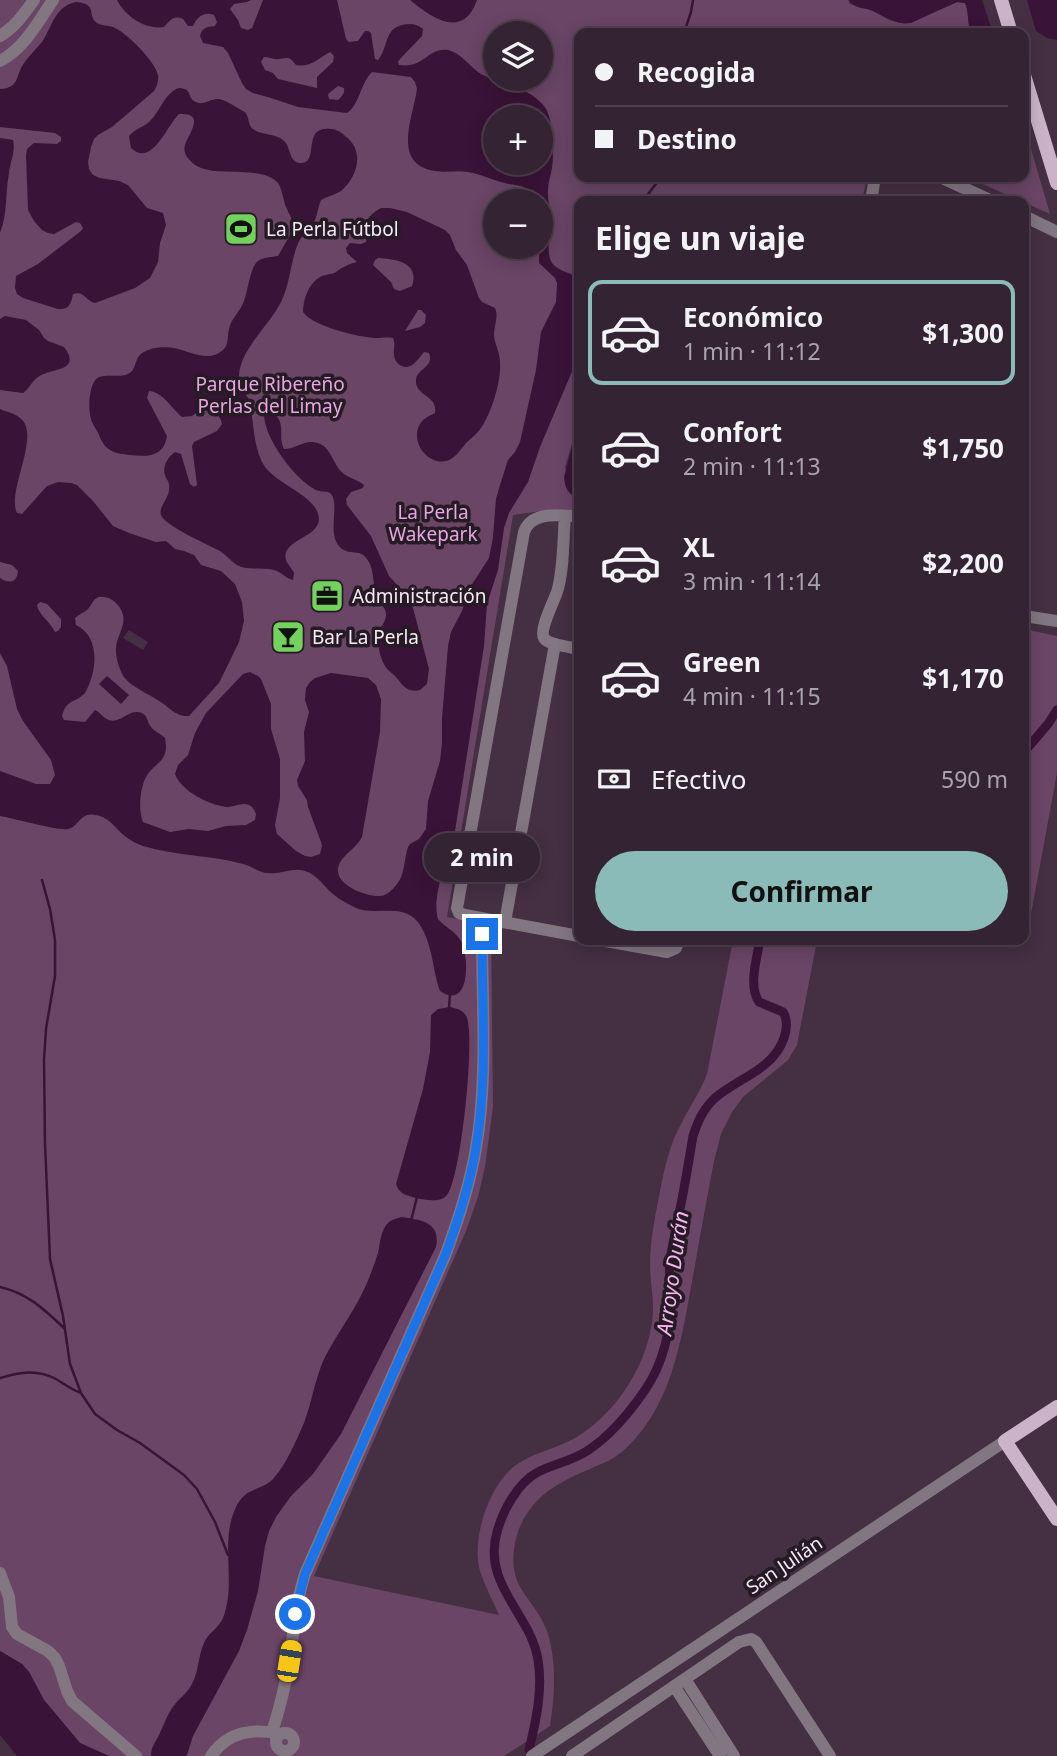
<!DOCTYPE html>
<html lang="es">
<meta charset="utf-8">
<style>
:root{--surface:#342332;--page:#3c2b3a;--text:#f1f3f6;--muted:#a9a4ac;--line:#4e404d;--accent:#8bbbb9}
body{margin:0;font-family:"Noto Sans",sans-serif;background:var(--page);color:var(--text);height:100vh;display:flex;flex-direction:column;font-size:26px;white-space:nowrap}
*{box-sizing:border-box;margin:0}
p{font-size:23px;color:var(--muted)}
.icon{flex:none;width:38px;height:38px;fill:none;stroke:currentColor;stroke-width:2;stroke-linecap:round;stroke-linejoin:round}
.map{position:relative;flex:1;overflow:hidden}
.panel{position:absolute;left:574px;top:196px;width:455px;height:749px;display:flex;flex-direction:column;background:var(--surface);border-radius:14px;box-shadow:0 4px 18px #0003,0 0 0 2px var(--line)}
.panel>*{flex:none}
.hud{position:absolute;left:574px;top:28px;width:455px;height:154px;border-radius:14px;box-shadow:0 4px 18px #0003,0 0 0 2px var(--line);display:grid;align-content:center;height:154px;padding:0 21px;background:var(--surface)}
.controls{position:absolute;left:483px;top:21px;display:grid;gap:14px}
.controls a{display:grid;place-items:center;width:70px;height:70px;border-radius:50%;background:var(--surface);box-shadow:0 4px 18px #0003,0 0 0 2px var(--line);font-size:35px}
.end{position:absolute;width:32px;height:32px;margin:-16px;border:9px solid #1a73e8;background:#fff;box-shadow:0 0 0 4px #fff}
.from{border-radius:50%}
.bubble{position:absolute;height:49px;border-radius:24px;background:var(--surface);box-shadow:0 4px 18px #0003,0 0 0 2px var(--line);font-size:23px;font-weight:700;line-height:49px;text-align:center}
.car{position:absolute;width:21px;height:42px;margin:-21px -10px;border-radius:9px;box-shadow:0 0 5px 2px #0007;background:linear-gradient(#f5c518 24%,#345 0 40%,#f5c518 0 76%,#345 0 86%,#f5c518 0)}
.hud b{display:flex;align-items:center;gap:24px;height:66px;font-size:26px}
.hud b+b{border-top:2px solid var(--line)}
.hud i{width:18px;height:18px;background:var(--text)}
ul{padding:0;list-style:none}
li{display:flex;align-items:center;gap:21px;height:105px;margin:0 14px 10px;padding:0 7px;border:4px solid transparent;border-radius:14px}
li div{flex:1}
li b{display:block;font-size:26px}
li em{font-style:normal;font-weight:700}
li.on{border-color:var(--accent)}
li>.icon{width:63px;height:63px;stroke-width:1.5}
h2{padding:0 21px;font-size:32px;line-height:84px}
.pay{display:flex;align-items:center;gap:18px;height:77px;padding:0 21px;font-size:26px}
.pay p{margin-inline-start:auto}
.button{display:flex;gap:14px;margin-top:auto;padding:14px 21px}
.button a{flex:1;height:80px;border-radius:42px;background:var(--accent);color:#111;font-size:28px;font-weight:700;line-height:80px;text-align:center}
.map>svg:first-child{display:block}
.green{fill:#6a4566;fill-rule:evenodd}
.water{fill:#3a1338;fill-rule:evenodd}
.pier{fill:#452f43}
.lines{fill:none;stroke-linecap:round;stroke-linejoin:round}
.stream{stroke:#3a1338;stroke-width:2.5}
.canal{stroke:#3a1338;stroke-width:9}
.minor{stroke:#827681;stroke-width:12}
.major{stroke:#cbb4c9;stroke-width:14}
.route{stroke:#1a73e8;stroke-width:9}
.labels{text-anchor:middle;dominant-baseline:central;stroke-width:7;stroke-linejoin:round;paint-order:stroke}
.poi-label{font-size:19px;fill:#f7e9f5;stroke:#251b24;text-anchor:start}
.park-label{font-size:19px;fill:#e8a5e2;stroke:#251b24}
.street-label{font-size:19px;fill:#f7e9f5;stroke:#251b24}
.water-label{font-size:21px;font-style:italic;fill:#f9b5f2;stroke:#251b24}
</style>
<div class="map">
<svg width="1057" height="1756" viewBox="0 0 1057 1756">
<rect width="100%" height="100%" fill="#452f43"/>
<!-- green -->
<path class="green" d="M0 0H848L850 4 871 10 889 20 905 24 957 2 965 3C969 11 967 23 971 33H579V177H867L862 201H579V421L565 467 574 496 579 498V510H549L513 515 447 917 491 925 493 1107 485 1167 478 1197 466 1231 314 1576 499 1615C493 1601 485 1586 480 1571 471 1538 489 1485 516 1465 530 1455 549 1450 565 1443 590 1432 612 1410 627 1387 642 1364 653 1335 653 1307 653 1293 650 1279 650 1265 650 1237 657 1208 662 1181 666 1162 671 1143 680 1126 689 1108 700 1092 707 1074L733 940H817L797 1045 788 1060 743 1097 732 1112 721 1134 714 1161C707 1198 700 1235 694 1271 682 1334 674 1406 623 1451 614 1459 601 1464 590 1469 559 1482 533 1495 519 1529 512 1548 510 1572 522 1590 531 1604 541 1615 547 1631 557 1662 555 1694 550 1726L504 1756H109L80 1743 44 1700 29 1672 22 1664 0 1651ZM495 33H541V79H495ZM495 117H541V163H495ZM495 201H541V247H495Z
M1024 125 1050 214 967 177H1024Z
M1024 629 1057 636V773L1030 919 1024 918Z"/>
<!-- water -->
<path class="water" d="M117 0H251L247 2 234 4 230 9 238 20 241 28 248 30 252 28 263 0H337L346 39 349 42 358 41 365 31H368L371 33 375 59 378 60C388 49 384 29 402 25 411 23 417 24 423 29L422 36 400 59 398 62 399 65C425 69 427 47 448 50 462 53 471 69 483 75 503 85 529 87 544 106 554 118 554 153 552 168 551 175 548 182 548 189 547 200 551 210 551 221 551 234 545 251 552 263 559 272 571 272 579 279V355L540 447 528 482 509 513 504 528 498 570 487 604 484 646 455 831C449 855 431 896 438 919 446 928 457 932 462 943 469 958 470 1011 440 991 432 969 433 941 417 921 401 903 375 916 356 908 348 904 340 900 333 894 323 886 318 875 305 871 292 867 281 875 268 873 259 873 252 866 243 864 211 855 176 856 143 846 138 844 133 842 129 839 116 831 111 817 95 815 80 812 79 827 68 829 58 831 13 818 0 816V771L36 784H50L55 775 51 760 23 721 17 709 7 666 0 653V578C9 584 17 583 18 571L12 565 0 562V409C6 412 15 413 20 418 42 434 6 492 17 513L22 514 47 486 58 482 71 483 77 485 93 501 113 526 129 533 156 542 166 541 175 549 184 551 194 555 201 565 221 571 235 584 242 602 244 621 239 642 219 683 189 716C184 716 182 716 178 714 173 712 169 708 165 705 154 696 132 688 124 677 120 671 116 659 116 651 115 638 126 627 123 615 121 605 110 595 99 597 93 599 92 604 88 609 84 613 79 614 75 618L76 625C101 637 97 672 85 693 76 703 67 698 62 716L64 720 85 722 95 710C100 712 103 718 109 720 121 724 129 708 142 713 148 716 147 722 151 727 155 732 161 734 165 738 170 763 154 762 146 777 140 788 138 811 143 822L170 832 189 829 208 831 226 826 246 825 255 820 256 814C254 810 254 808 249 805 242 802 234 807 227 807 209 805 181 791 175 774L178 765 188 755 195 733 206 713 243 674 250 672 258 676 261 679 271 704V729L280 759V798L275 825 277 834 296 851 305 856 311 857 320 854 322 846 321 842 308 807 307 800 298 786 297 780 305 761 304 732 309 712 305 700 306 688 310 682 315 678 331 673 368 678 376 685 381 699 380 732 362 837C356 849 341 855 338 868 335 885 366 897 380 896 387 896 393 889 397 884 405 875 404 859 408 847L410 844 419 839 426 829 428 801 440 761 442 743V718L448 646 451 632 462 611 469 589 489 558 493 537 496 499 500 485 508 460 515 452 520 442 536 370 541 332 556 302 557 283 555 278 539 263V247H541V201H535C528 183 520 187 505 183 492 180 481 174 468 172 457 170 446 173 435 171 391 164 413 118 417 89L415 82 411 77 372 72C360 84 360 104 347 113L298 107 271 98 253 93 246 89 242 83 228 53 223 47 203 43 200 36C202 28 206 27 215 26L217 22 214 15C204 11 197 17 193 26H188L183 19C173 15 171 20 164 27 145 30 125 16 117 0ZM330 52 334 56 333 62 317 77V88L278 79 273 73 265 70 261 62 264 57C269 57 274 60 279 59 289 58 289 56 296 65 310 68 319 58 330 52ZM338 86 344 88C345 93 342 96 338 100L329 99 328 94ZM495 117H541V163H495ZM40 602 47 604 61 619V627L58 631 55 632C50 621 39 616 37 605Z
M410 0H477C463 40 432 18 410 0Z
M849 0H982L993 33H971C967 24 969 10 965 3L957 2 911 23C896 25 886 17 873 11 864 7 854 9 849 0Z
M1027 0H1057V40L1047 38 1036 31Z
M76 2C99 4 86 15 97 23 101 26 108 25 113 27 126 32 155 61 158 75 159 81 157 86 154 91L112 127 98 135 94 139 91 147 88 162 89 169 93 175 100 178 119 181 128 185 147 208 163 213 166 225 160 243 158 262 150 278 135 288 95 303C86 301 84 290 73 294 71 304 69 310 58 309L23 298 17 294 15 288 16 276 38 264 81 231 83 228 80 223 76 222 54 234 48 233 42 230 34 221 28 210 26 156 27 149 34 143 57 144 61 141V137L55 133 0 127V89C20 88 15 76 24 63 29 56 36 49 42 42 52 27 55 6 76 2Z
M179 88C194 89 186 98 196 102 203 106 211 98 219 99 228 101 237 108 245 112 249 117 248 122 251 127 258 136 277 132 285 142 291 149 289 162 300 163 321 164 300 125 331 129 336 129 341 132 345 136 365 150 358 177 341 191 335 195 328 196 321 200 318 206 318 213 315 220 310 229 301 235 297 246 290 265 290 284 281 302 269 326 241 348 239 375 237 388 248 393 250 404 254 424 253 443 262 462 272 482 308 492 317 511 329 538 280 537 286 560 287 564 292 568 294 573L293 580C285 578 282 572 274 570 262 567 248 571 237 565 231 561 226 555 220 551 209 545 165 526 161 515 158 506 171 498 169 485 168 478 167 482 165 475 162 466 168 457 175 452L181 454 190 484 194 487 197 485 192 446 194 442 217 431 222 424 221 420 212 406H206L192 416 182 417C171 408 163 392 149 391L147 398 167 436C164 457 147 457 130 455 123 454 116 454 110 450 103 446 101 439 98 433 96 428 92 424 91 419 88 409 89 391 94 382 99 371 118 379 128 374 136 370 134 363 139 356 146 347 164 346 174 348 190 351 209 364 224 349 229 344 227 336 229 329 231 318 241 311 244 301 248 291 250 267 258 261 263 257 272 257 278 256L294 228V224C292 219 289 214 287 209 283 201 283 191 278 183 263 165 219 177 199 167 191 163 182 154 185 145 188 135 207 112 179 114 167 125 152 168 131 148L129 136C135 129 141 128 148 123 160 113 164 93 179 88Z
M0 138 13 140C16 151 10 162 9 173 5 193 8 213 0 233Z
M381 208H390L407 212 445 230 450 235 456 250 467 265 479 298 482 302 495 308C499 317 494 325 494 334 494 342 498 348 499 355 504 375 492 412 481 428 477 434 471 438 466 443 460 450 455 459 446 461 428 465 411 443 419 426 422 419 429 416 435 413 438 395 416 397 416 381 416 368 435 368 429 353L424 352C418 359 411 372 400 365 397 363 394 359 394 355 393 348 396 345 393 338 387 337 382 338 376 338 358 337 314 327 303 312 303 300 308 284 320 277 325 274 331 275 336 272 343 267 348 264 357 262L347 253 346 248 350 243 361 244 366 242C367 238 365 234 364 231 363 221 373 212 381 208ZM378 258C395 259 420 262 412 286L400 291 394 289 391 282 373 265 375 260ZM418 310H421L426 315 425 323 420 327 405 331Z
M5 316 26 320 39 330 44 338 48 341 64 347C83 372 50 368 38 377 32 381 29 389 23 393L0 390V319Z
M267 411 274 413C287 426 277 435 284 449 294 449 302 442 312 442 332 443 331 464 344 474 350 478 358 480 364 485L363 488 351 492 346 499 347 505 371 536 389 576 405 594 413 608 429 669 427 684 420 690C406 693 403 685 395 676 391 672 386 669 384 664 380 658 378 645 378 638 377 629 387 623 386 613 385 606 378 602 376 595 373 584 374 574 370 564 361 545 349 558 339 546 327 532 340 505 331 494 327 490 322 493 316 490 295 480 263 437 264 413Z
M579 421V498C568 495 565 488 564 477Z
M107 676 129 695 121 704 99 684Z
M450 1007C458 1009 464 1010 467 1018 475 1040 461 1178 447 1195 441 1203 425 1200 416 1198 406 1195 399 1194 396 1184L423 1089 430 1052 431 1015 438 1009Z
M402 1217C421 1220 441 1222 436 1247L341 1434 313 1474 291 1496 276 1517 269 1531 265 1546 258 1591 247 1630 239 1651 193 1736 187 1755 186 1756H151C151 1748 154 1744 158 1737 164 1725 167 1714 175 1704 181 1697 188 1692 192 1684 199 1671 198 1656 204 1643 208 1633 219 1628 223 1618 237 1583 219 1542 236 1507 246 1486 260 1492 273 1479 286 1465 296 1441 304 1423 312 1402 315 1378 325 1357 338 1332 356 1309 367 1283 371 1273 375 1263 378 1253 380 1245 380 1235 385 1227 389 1220 394 1219 402 1217Z
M0 1651 22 1664 29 1672 44 1700 80 1743 109 1756H17L0 1735Z"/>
<!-- pier -->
<path class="pier" d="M129 630 148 642 143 650 123 638Z"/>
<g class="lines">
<!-- stream -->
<path class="stream" d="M684 33 691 12 693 0
M643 201 661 177
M42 880 50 909 55 940V976L46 1029 44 1059 45 1144 50 1259 63 1316 70 1364 81 1393 95 1414 117 1430 140 1443 184 1475 197 1489 215 1522 228 1555
M449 1008 450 994
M411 1221 417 1197
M0 1287C27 1293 44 1309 64 1328
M0 1378C20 1372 37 1369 56 1379 64 1384 72 1390 81 1393"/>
<!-- canal -->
<path class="canal" d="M1024 752 1048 724 1057 710
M529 1750C536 1721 543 1690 538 1660 531 1614 482 1585 497 1532 503 1511 517 1483 538 1472 553 1464 572 1461 587 1451 610 1436 630 1412 645 1390 663 1364 671 1330 671 1299 671 1286 668 1274 670 1261 672 1244 677 1227 680 1209 685 1185 689 1160 693 1136 698 1121 703 1109 715 1098 738 1078 773 1070 784 1038 787 1029 788 1020 783 1012L759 1002C748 986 757 958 760 940"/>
<!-- minor -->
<path class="minor" d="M0 36C15 27 24 14 34 0
M0 61C24 49 38 22 53 0
M940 177 992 201
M871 201 875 177
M1024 216 1057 232
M565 516C563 539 564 570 557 592 554 601 539 630 544 638 548 645 571 647 579 649
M579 516C560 516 532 510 524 532L457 908 459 913 465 915 579 936
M1024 616 1057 621
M505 922 555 644
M600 940 667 952 676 948 679 940
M0 1573 9 1597 12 1627 17 1634 48 1651 55 1658 59 1666 67 1691 72 1701 136 1756
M685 1679 734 1756
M674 1686 720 1756
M272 1732C280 1708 286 1682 290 1657 294 1629 296 1602 305 1574L445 1256C458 1221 470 1185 476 1148 488 1078 482 1005 482 934
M276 1742a9 9 0 1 1 18 0a9 9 0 1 1-18 0Z
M211 1756C228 1731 253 1728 280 1734
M532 1756 1005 1441
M572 1756 739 1642 751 1639 756 1642 830 1756"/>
<!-- major -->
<path class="major" d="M1001 0 1011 33
M1024 75 1057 183
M1057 1407 1005 1441 1057 1519"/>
</g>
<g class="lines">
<!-- route -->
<path class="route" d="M295 1614 305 1574 445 1256C458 1221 470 1185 476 1148 488 1078 482 1005 482 934"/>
</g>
<!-- icons -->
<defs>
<symbol id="stadium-square" viewBox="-11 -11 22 22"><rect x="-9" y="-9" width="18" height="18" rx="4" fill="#73d25d" stroke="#251b24"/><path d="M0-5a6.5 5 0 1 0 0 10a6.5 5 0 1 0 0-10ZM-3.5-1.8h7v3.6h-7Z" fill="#111"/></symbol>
<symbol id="office-square" viewBox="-11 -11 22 22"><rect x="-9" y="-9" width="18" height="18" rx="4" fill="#73d25d" stroke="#251b24"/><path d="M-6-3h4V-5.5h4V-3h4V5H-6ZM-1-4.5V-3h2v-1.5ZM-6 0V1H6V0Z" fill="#111"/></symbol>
<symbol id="bar-square" viewBox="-11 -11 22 22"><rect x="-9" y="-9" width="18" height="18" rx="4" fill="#73d25d" stroke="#251b24"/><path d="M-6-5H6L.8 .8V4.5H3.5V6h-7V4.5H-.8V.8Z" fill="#111"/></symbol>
</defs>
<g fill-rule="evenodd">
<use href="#stadium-square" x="222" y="210" width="38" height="38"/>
<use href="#office-square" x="308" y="577" width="38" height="38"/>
<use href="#bar-square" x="269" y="618" width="38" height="38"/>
</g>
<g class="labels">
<!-- poi labels -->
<g class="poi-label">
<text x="266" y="229">La Perla Fútbol</text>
<text x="352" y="596">Administración</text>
<text x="312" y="637">Bar La Perla</text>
</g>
<!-- park labels -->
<g class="park-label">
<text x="270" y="384">Parque Ribereño<tspan x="270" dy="22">Perlas del Limay</tspan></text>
<text x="433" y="512">La Perla<tspan x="433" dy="22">Wakepark</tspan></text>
</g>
<!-- street labels -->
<g class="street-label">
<text transform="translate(784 1565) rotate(-34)">San Julián</text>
</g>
<!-- water labels -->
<g class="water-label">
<text transform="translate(672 1273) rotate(-82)">Arroyo Durán</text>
</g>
</g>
</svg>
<div class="controls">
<a><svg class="icon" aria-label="layers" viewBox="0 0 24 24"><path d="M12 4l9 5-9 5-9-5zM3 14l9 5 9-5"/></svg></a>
<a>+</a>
<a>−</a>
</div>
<i class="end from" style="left:295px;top:1614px"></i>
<i class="end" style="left:482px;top:934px"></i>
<div class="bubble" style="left:424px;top:833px;width:116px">2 min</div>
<i class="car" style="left:289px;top:1661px;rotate:9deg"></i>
<div class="hud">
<b><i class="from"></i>Recogida</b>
<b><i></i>Destino</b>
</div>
<section class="panel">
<h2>Elige un viaje</h2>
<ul>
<li class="on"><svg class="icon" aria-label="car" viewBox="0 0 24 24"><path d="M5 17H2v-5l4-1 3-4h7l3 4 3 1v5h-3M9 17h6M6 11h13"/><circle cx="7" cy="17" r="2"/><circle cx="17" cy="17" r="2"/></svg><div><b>Económico</b><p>1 min · 11:12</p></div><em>$1,300</em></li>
<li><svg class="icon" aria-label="car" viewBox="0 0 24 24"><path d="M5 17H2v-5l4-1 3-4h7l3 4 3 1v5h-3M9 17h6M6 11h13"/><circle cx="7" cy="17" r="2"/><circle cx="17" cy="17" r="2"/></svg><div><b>Confort</b><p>2 min · 11:13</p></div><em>$1,750</em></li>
<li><svg class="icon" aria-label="car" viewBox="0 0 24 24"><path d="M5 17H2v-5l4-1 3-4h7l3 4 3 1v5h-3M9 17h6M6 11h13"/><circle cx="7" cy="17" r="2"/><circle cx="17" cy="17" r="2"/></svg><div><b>XL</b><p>3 min · 11:14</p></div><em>$2,200</em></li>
<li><svg class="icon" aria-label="car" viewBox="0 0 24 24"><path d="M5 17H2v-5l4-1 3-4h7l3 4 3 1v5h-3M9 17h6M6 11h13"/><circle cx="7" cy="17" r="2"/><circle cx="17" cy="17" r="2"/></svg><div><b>Green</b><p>4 min · 11:15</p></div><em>$1,170</em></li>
</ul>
<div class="pay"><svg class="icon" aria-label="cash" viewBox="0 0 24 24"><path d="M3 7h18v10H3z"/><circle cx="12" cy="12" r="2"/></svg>Efectivo<p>590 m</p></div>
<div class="button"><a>Confirmar</a></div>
</section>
</div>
